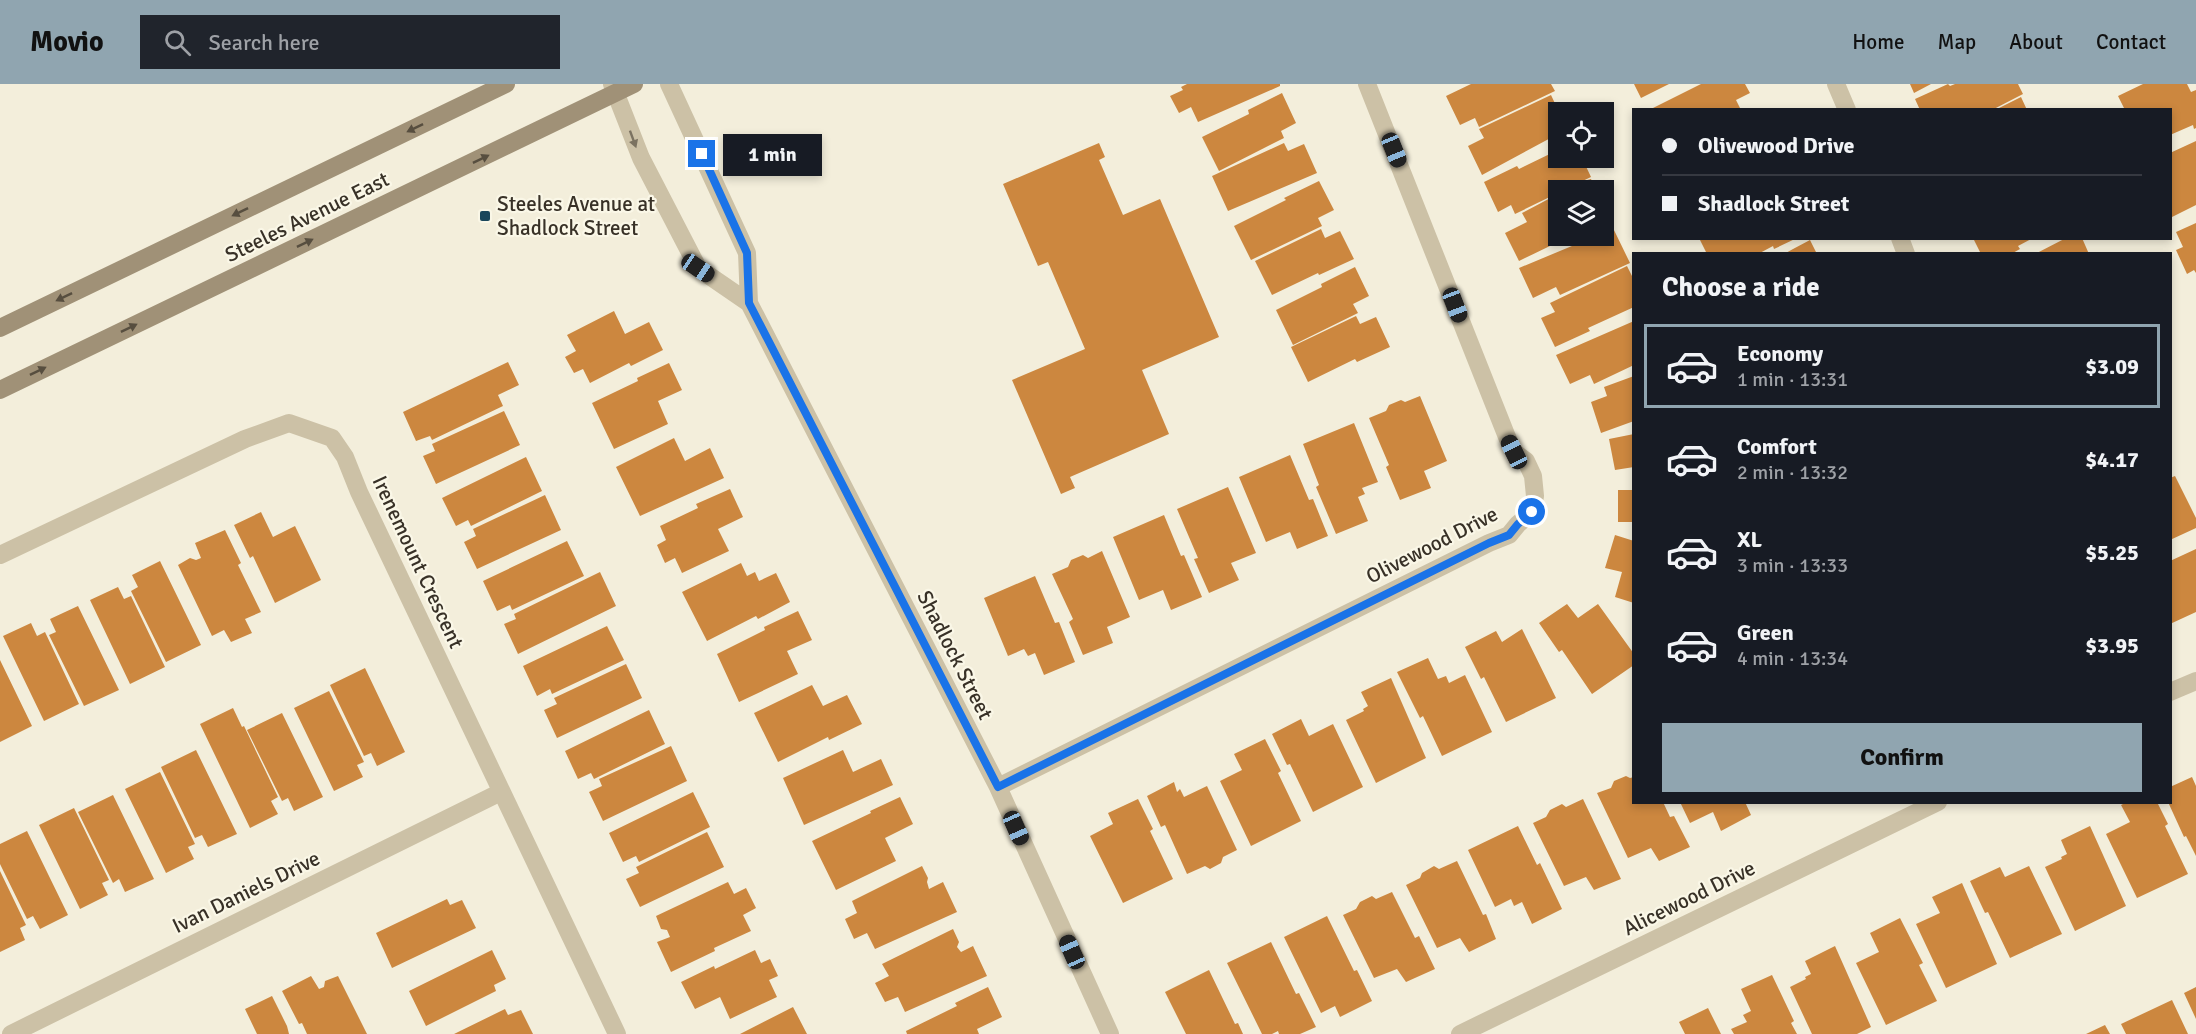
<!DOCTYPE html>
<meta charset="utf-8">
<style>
:root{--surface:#171b24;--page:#20242c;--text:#f1f3f6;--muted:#9ea1a6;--line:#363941;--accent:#90a5b0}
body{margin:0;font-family:Signika,sans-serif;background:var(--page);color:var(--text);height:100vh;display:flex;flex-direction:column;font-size:22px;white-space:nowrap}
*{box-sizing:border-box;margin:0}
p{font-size:20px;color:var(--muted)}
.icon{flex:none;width:33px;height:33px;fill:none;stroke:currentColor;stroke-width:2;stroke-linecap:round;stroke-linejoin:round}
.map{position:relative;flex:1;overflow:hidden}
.sheet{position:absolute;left:1632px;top:168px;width:540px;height:552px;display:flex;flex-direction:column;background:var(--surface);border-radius:0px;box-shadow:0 3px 9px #0003}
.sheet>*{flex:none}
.top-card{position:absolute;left:1632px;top:24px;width:540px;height:132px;border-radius:0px;box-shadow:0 3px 9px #0003;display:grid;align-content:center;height:132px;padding:0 30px;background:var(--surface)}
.fabs{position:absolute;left:1548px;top:18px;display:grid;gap:12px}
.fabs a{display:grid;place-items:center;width:66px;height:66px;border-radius:0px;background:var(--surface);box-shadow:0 3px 9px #0003;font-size:30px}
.end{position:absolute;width:27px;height:27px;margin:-14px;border:8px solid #1a73e8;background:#fff;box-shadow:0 0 0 3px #fff}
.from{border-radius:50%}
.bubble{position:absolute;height:42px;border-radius:0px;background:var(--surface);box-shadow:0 3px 9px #0003;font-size:20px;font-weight:800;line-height:42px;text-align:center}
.car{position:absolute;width:18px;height:36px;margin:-18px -9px;border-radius:8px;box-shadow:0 0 4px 2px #0007;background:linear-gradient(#222 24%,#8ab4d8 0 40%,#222 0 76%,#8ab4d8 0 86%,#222 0)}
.top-card b{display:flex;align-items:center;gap:21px;height:57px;font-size:22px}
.top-card b+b{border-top:2px solid var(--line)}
.top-card i{width:15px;height:15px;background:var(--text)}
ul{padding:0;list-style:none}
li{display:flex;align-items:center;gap:18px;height:84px;margin:0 12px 9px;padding:0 18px;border:3px solid transparent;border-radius:0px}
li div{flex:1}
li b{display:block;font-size:22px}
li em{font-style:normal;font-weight:800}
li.selected{border-color:var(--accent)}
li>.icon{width:54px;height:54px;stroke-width:1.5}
h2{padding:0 30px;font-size:27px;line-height:72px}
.primary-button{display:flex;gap:12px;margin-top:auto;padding:12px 30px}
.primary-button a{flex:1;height:69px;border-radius:0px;background:var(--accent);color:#111;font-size:24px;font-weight:800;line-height:69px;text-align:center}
header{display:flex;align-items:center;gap:36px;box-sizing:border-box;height:84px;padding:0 30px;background:var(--accent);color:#111}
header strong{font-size:28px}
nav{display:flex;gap:33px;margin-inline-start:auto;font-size:21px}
.search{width:420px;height:54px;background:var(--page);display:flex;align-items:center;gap:15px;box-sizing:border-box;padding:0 21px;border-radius:0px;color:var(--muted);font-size:22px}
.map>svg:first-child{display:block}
.building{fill:#cc873f}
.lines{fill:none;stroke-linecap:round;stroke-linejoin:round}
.street{stroke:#ccc1a6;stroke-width:18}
.secondary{stroke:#a09177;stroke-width:18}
.oneway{fill:#574e3f}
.oneway2{fill:#7b7260}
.route{stroke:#1a73e8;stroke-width:8}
.poi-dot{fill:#1a465b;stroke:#faf7e7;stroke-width:2}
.labels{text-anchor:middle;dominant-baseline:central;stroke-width:4.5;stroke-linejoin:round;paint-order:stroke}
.poi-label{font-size:21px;fill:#383127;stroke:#faf7e7;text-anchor:start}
.street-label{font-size:21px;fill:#383127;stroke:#faf7e7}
</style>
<header>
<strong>Movio</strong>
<div class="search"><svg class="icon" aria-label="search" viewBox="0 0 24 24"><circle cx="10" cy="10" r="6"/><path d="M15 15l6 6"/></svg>Search here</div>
<nav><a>Home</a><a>Map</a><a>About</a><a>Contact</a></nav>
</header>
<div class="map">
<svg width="2196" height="950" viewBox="0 0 2196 950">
<rect width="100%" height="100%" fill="#f3eedb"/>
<!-- building -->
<path class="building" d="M1187 0H1280V2L1198 38 1191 23 1179 29 1170 12 1183 6 1181 3Z
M1471 0H1551L1555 7 1479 43 1475 34 1460 41 1446 12Z
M1634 0H1669L1641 14Z
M1701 0H1745L1750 9 1736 16 1740 24 1738 26H1649Z
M1910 0H1931L1914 9Z
M1948 0 1950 2 1955 0H2018L2023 10 1992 26H1920L1915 15Z
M2143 0H2187L2191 8 2196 6V44L2194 45 2193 41 2170 51V26H2125L2118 12Z
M1282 9 1296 39 1281 47 1284 54 1219 87 1202 53 1249 30 1248 26Z
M1551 11 1559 28 1558 50 1482 91 1468 62 1484 54 1479 45Z
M2021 13 2027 26H1995Z
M2196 57V121L2172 133 2170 69Z
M1099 59 1105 73 1099 76 1123 131 1160 115 1219 253 1142 286 1169 350 1070 393 1075 404 1061 410 1012 296 1085 265 1048 178 1038 182 1003 100Z
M1284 59 1288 67 1304 60 1317 89 1228 127 1212 92Z
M1558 66V74H1582L1591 93 1564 106H1558V109L1515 130 1511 121 1498 128 1484 98 1517 82 1519 85Z
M1591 95 1596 106H1566L1587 96Z
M1319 97 1334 126 1318 134 1322 142 1251 176 1234 142 1286 116 1284 114Z
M1558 110V152H1565L1551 158 1552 161 1519 177 1505 149 1527 138 1522 129Z
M2196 139V189L2194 186 2187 190 2176 166 2183 163 2176 148Z
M1613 144 1630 179 1560 211 1556 203 1533 214 1519 184 1596 152H1604V148Z
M1321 145 1325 154 1340 147 1354 175 1319 191 1318 189 1272 211 1255 177Z
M1699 154H1797L1774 165 1773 162 1758 170H1707Z
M1973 154H2033L2018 162 2020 165 2011 170H1981Z
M2066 154H2082L2089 170H2035Z
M1810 156 1817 170H1784L1793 165Z
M1627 182 1634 196V223L1588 244 1590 247 1555 263 1541 234 1555 228 1550 219Z
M1355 183 1369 212 1353 220 1358 229 1293 261 1276 226 1322 203 1321 200Z
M614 227 625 250 649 238 663 266 631 282 629 279 590 299 583 285 574 289 565 273 576 267 567 251Z
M1356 232 1360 240 1376 233 1390 263 1357 278 1355 275 1308 298 1291 263Z
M1634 237V281L1594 300 1590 291 1570 300 1556 271Z
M508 278 519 301 498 311 503 322 432 356 430 352 416 357 403 328Z
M669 279 682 306 658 317 668 340 614 365 592 319 638 297 637 294Z
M1634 292V337L1601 349 1591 318 1607 312 1604 303Z
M1420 312 1447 377 1424 387 1431 404 1400 416 1386 383 1389 381 1369 334 1386 327 1389 321 1401 316 1405 318Z
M504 327 520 361 436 400 423 372 435 367 432 360Z
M1354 339 1378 398 1362 404 1365 410 1358 413 1368 437 1336 450 1316 403 1319 401 1303 360Z
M1634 350V383L1615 386 1609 355Z
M674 354 685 377 710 364 724 394 640 432 616 383Z
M1290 371 1309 416 1313 415 1328 452 1297 465 1290 448 1266 458 1239 393Z
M526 373 542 407 471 442 468 436 456 442 442 414Z
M2175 392 2196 434V444L2170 456V394Z
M1228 403 1256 469 1231 479 1239 496 1209 509 1194 475 1198 474 1177 425Z
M730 405 743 433 718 445 729 467 682 489 675 474 665 479 657 461 666 456 660 442 698 424 696 420Z
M1618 406H1634V438H1618Z
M545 411 561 446 477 485 464 458 476 452 473 445Z
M261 428 273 453 295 442 321 496 275 519 253 472 250 474 234 441Z
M1164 431 1181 472 1184 471 1202 513 1171 526 1163 506 1139 516 1113 453Z
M225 446 241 479 238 481 261 528 245 535 252 549 231 558 224 546 212 552 178 481 190 474 196 476 201 474 195 459Z
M1615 451 1634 457V519L1615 513 1622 488 1605 484Z
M567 457 584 492 512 526 510 521 497 527 483 497Z
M2196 465V528L2170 540V477Z
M1102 467 1130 533 1107 543 1113 559 1083 571 1069 538 1073 535 1052 490 1068 483 1071 476 1083 471 1088 474Z
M160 477 201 561 166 578 131 507 138 503 132 491Z
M741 479 747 492 755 488 759 497 776 489 790 518 758 535 756 532 707 557 682 508Z
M600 488 616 522 518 570 504 540 516 535 514 530Z
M1035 492 1055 539 1059 538 1075 578 1044 591 1035 569 1028 572 1024 565 1008 572 984 514Z
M118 503 124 515 131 512 165 583 130 600 90 516Z
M1567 520 1578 534 1598 520 1634 570V581L1592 610 1562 566 1559 568 1539 539Z
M78 522 119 606 84 622 49 551 56 548 50 535Z
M798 527 812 556 787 567 798 590 739 618 717 570 765 546 764 543Z
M31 539 37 552 45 548 79 620 44 637 3 552Z
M607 542 624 576 552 610 550 605 537 612 523 582Z
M1522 545 1556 614 1506 638 1484 593 1481 595 1465 563 1496 547 1502 558Z
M1428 574 1438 595 1446 592 1449 599 1465 591 1492 648 1442 672 1423 632 1420 634 1397 588Z
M0 576 32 642 0 658Z
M626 580 642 614 557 654 544 626 557 620 554 614Z
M365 584 405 668 377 682 371 669 364 672 330 601Z
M1391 594 1426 674 1376 699 1346 636 1364 627 1363 625 1368 622 1361 608Z
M812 601 823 622 847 611 862 640 829 656 828 653 778 678 754 629Z
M329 607 364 678 357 681 363 693 334 707 294 624Z
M233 624 242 643 244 642 278 713 271 717 278 730 250 744 200 640Z
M649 626 665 660 594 695 591 689 578 695 565 667Z
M282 629 323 713 294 727 288 714 282 717 247 646Z
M1301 635 1309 652 1333 640 1363 703 1313 728 1290 680 1287 681 1272 650Z
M1265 655 1281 687 1278 689 1301 737 1251 762 1220 697 1242 686 1234 670Z
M671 662 687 697 603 737 589 708 602 702 599 695Z
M196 666 237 750 208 763 202 751 195 754 161 683Z
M843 666 853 688 881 675 893 701 804 741 783 694Z
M160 688 195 760 188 763 194 775 166 789 125 705Z
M1626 692 1630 694 1634 693V718H1663L1670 733 1674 732 1690 763 1659 777 1651 764 1628 774 1597 709 1611 704 1614 697Z
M2192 693 2196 702V772L2186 752 2184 753 2168 718H2170V703Z
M1174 698 1177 708 1180 705 1184 713 1207 702 1237 766 1223 773 1221 779 1210 785 1205 782 1187 790 1165 741 1161 743 1147 712Z
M693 708 710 743 639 778 636 772 623 778 609 749Z
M113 711 154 795 125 808 119 795 113 799 78 728Z
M900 713 913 740 885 754 896 777 836 806 812 757 871 729 870 727Z
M1138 715 1153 745 1150 747 1173 795 1123 819 1090 752 1113 740 1108 729Z
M1583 715 1621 795 1594 806 1586 793 1564 802 1533 739 1546 733 1550 726 1562 720 1566 723Z
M1680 718H1745L1751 731 1721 747 1713 728 1690 739Z
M2127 718H2157L2168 740 2165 742 2188 790 2137 814 2106 750 2130 738 2121 721Z
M74 724 109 796 102 799 108 811 80 825 39 741Z
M1518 742 1537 781 1540 779 1562 825 1532 840 1522 818 1514 822 1511 815 1495 823 1468 766Z
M2090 742 2126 822 2075 847 2045 783 2062 775 2061 773 2067 770 2061 756Z
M27 747 68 831 40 845 33 832 27 835 0 780V760Z
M707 748 724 783 640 823 626 795 639 789 636 783Z
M1457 777 1483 831 1486 830 1496 855 1469 868 1460 854 1437 864 1406 801 1420 794 1422 789 1434 782 1439 785Z
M922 782 928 794 927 798 929 805 943 798 957 828 875 865 867 849 854 855 845 835 857 829 852 817Z
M2029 782 2062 850 2010 874 1988 828 1985 829 1970 797 2000 783 2005 793Z
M0 787 26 841 20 844 25 856 0 868Z
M728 798 734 810 746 804 756 824 743 831 751 847 714 864 715 867 671 888 657 858 670 853 667 846 661 845 656 832Z
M1962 799 1997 880 1946 904 1916 840 1940 829 1932 813Z
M1392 808 1415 854 1419 852 1435 885 1406 898 1397 885 1374 894 1343 831 1356 825 1360 818 1372 812 1376 815Z
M447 815 450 821 462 816 476 844 392 884 376 849Z
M1327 832 1354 887 1357 886 1372 917 1340 933 1335 922 1321 929 1284 853Z
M1900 834 1923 879 1919 881 1937 917 1886 941 1856 879 1879 868 1870 849Z
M953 845 959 858 957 863 961 868 973 862 987 892 905 928 898 913 885 918 875 899 889 892 882 880Z
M1271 858 1296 910 1299 909 1316 943 1300 950H1279L1278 947 1272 950H1262L1227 879Z
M1835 862 1871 943 1857 950H1812L1790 903 1806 895 1805 893 1811 890 1805 877Z
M492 866 506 895 494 901 496 907 426 942 409 907Z
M755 866 761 879 770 875 778 892 769 896 777 913 730 935 720 913 695 925 681 898 714 882 715 885Z
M1209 886 1235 940 1238 939 1243 950H1186L1165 908Z
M1772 891 1794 937 1791 939 1797 950H1734L1731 945 1747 938 1743 931 1751 927 1741 905Z
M311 892 319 905 324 903 325 897 338 892 367 950H307L302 939 299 940 282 907Z
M988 903 1002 933 977 945 979 950H907L906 947 957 922 955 919Z
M2196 903V935L2184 909Z
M272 912 287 942 289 950H257L245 925Z
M2172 916 2188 950H2126L2121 940Z
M793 923 807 950H740Z
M1708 924 1721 950H1685L1679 938Z
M505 925 508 931 521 926 533 950H454Z
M2105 941 2110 950H2086Z"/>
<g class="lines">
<!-- street -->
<path class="street" d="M612 0 641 74 698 184 749 219
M669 0 747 169 749 219 998 703 1110 950
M1836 0 1847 26
M1900 154 1906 170
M0 471 245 355 289 339 332 354 345 373 359 408 617 950
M2170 608 2196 597
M998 703 1489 459 1509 451 1518 440 1532 428 1535 412 1533 392 1526 377 1514 368 1507 353 1367 0
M11 950 501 708
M1460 950 1938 718"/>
<!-- secondary -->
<path class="secondary" d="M0 244 506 0
M0 306 634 0"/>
</g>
<!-- one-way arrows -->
<defs><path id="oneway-solid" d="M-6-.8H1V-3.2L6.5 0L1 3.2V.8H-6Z" transform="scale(1.5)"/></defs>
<g class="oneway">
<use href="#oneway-solid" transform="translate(415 44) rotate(154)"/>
<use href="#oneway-solid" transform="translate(481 75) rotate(-26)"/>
<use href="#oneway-solid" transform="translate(240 128) rotate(154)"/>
<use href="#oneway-solid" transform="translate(305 159) rotate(-26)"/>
<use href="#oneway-solid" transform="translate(64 213) rotate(154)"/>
<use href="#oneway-solid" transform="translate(129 244) rotate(-26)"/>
<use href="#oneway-solid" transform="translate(38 287) rotate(-26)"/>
</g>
<use class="oneway2" href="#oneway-solid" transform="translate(633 55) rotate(70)"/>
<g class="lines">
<!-- route -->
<path class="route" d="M702 70 747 169 749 219 998 703 1489 459 1509 451 1518 440 1532 428"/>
</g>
<!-- markers -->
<rect class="poi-dot" x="479" y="126" width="12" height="12" rx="3"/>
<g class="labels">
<!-- poi labels -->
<g class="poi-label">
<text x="497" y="120">Steeles Avenue at<tspan x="497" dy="24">Shadlock Street</tspan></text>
</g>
<!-- street labels -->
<g class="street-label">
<text transform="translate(307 133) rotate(-26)">Steeles Avenue East</text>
<text transform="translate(1432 461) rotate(-27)">Olivewood Drive</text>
<text transform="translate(418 478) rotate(65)">Irenemount Crescent</text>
<text transform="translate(955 571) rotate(63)">Shadlock Street</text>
<text transform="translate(246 808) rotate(-26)">Ivan Daniels Drive</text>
<text transform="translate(1689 814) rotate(-26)">Alicewood Drive</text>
</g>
</g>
</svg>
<div class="fabs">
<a><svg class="icon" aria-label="locate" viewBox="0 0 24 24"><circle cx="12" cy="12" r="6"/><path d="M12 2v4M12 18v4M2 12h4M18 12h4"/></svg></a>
<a><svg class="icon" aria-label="layers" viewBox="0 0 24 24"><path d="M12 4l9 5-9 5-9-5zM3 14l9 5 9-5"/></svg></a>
</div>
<i class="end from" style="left:1532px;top:428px"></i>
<i class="end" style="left:702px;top:70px"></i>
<div class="bubble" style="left:723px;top:50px;width:99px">1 min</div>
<i class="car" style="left:1394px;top:66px;rotate:158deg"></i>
<i class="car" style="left:698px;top:184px;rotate:124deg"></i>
<i class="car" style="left:1455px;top:221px;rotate:159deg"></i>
<i class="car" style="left:1514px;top:368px;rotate:334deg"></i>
<i class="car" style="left:1016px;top:744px;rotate:156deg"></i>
<i class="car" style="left:1072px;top:868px;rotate:336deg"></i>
<div class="top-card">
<b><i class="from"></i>Olivewood Drive</b>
<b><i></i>Shadlock Street</b>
</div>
<section class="sheet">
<h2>Choose a ride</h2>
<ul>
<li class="selected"><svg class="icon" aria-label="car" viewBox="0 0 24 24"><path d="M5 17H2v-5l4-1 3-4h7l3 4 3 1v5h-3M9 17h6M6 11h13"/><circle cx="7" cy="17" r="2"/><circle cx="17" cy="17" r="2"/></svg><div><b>Economy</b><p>1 min · 13:31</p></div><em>$3.09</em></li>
<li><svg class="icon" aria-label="car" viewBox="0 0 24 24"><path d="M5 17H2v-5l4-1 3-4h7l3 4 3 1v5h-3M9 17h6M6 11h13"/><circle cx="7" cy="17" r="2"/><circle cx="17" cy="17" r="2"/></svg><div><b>Comfort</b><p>2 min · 13:32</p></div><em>$4.17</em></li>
<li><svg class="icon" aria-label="car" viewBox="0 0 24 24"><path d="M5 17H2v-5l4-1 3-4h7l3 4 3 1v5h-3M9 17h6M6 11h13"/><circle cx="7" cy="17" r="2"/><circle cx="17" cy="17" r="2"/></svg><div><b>XL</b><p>3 min · 13:33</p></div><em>$5.25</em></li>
<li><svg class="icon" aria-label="car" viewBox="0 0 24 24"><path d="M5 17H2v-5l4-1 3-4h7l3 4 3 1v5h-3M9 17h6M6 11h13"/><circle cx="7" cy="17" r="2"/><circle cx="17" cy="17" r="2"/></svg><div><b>Green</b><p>4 min · 13:34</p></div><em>$3.95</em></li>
</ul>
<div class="primary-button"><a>Confirm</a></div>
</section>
</div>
